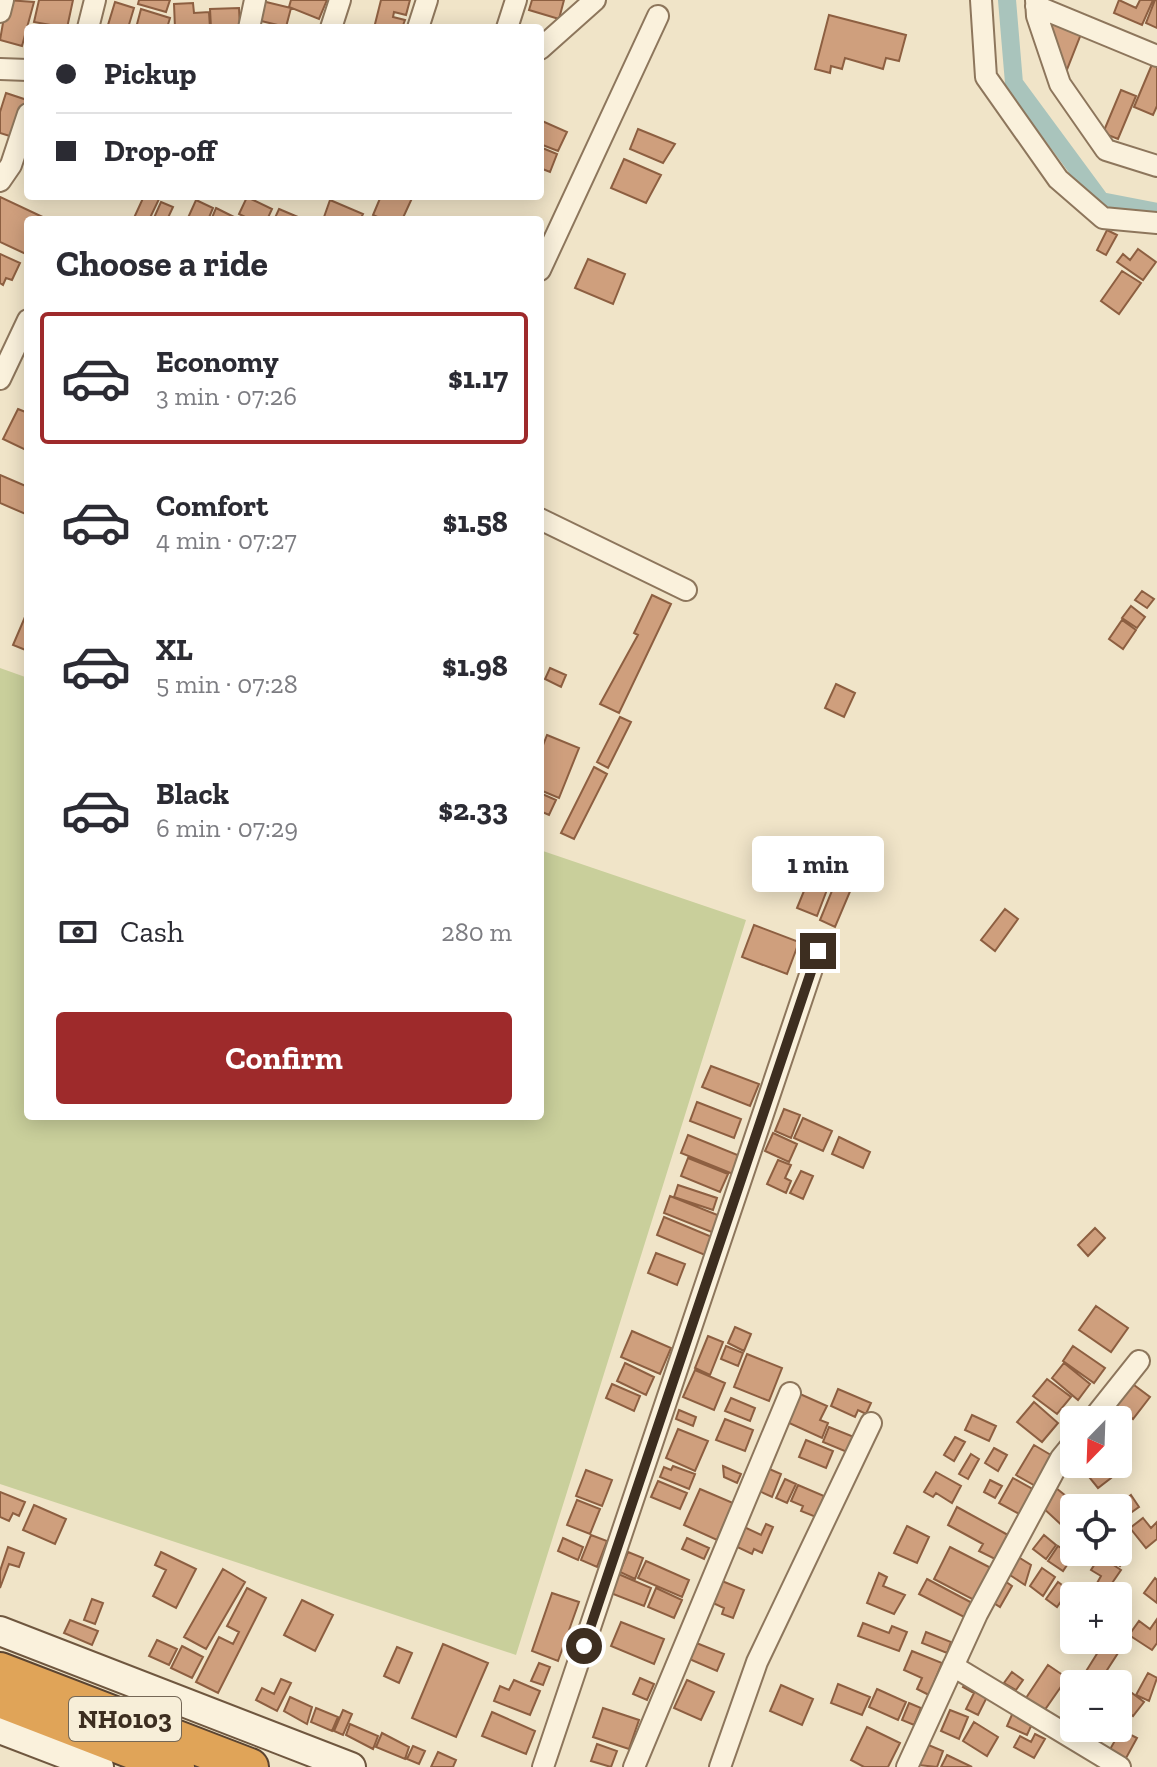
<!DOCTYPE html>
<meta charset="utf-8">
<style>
:root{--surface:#fff;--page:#f2f2f3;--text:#2b2b33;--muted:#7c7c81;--line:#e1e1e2;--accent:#9e2a2b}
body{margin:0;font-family:"Zilla Slab",serif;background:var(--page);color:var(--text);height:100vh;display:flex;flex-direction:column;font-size:30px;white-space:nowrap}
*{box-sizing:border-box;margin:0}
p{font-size:26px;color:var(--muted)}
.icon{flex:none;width:44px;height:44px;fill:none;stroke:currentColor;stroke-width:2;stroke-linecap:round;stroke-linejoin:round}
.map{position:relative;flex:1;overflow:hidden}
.details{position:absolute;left:24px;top:216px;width:520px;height:904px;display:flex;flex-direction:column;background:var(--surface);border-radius:8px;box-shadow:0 4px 20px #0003}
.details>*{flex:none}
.guide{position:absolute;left:24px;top:24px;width:520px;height:176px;border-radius:8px;box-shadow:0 4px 20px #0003;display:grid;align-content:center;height:176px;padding:0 32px;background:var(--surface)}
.needle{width:52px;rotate:203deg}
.fabs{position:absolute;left:1060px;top:1406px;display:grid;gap:16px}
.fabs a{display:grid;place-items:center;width:72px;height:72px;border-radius:8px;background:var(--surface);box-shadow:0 4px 20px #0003;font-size:40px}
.end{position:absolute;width:36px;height:36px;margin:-18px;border:10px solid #3d2e20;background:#fff;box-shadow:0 0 0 4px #fff}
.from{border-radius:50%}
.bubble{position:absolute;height:56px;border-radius:8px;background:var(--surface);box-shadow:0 4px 20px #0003;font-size:26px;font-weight:700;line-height:56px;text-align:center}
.guide b{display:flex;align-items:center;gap:28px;height:76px;font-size:30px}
.guide b+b{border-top:2px solid var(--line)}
.guide i{width:20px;height:20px;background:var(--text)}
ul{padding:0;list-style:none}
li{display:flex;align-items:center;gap:24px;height:132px;margin:0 16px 12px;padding:0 16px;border:4px solid transparent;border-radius:8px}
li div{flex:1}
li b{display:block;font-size:30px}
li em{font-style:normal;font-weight:700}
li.current{border-color:var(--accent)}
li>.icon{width:72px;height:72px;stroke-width:1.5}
h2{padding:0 32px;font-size:36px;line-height:96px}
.pay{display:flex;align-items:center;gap:20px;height:88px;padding:0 32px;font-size:30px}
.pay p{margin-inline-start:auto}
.cta{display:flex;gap:16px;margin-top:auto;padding:16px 32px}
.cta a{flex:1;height:92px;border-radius:8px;background:var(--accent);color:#fff;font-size:32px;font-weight:700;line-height:92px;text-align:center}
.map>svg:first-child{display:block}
.green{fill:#c9cf9b}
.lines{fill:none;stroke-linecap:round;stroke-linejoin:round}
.canal{stroke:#a9c4bc;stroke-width:18}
.building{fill:#cf9f7d;stroke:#8d5f41;stroke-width:2}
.street-casing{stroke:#8d765c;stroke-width:24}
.secondary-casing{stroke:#6f573f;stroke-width:32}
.highway-casing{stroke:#5b4430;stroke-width:40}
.street{stroke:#faf1dc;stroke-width:20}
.secondary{stroke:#faf1dc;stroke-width:28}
.highway{stroke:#e0a458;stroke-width:36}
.route{stroke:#3d2e20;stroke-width:10}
.labels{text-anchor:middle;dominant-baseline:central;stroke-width:8;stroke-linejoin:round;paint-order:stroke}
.shield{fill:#f7eed8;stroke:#756857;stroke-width:2}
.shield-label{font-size:26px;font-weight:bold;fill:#3d2e20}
</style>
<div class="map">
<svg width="1157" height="1767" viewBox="0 0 1157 1767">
<rect width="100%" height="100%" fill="#f0e4c8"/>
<!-- green -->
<path class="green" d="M0 668 28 678V1116H540V850L746 920 516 1655 0 1484Z"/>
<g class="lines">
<!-- canal -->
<path class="canal" d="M1007 0 1014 83 1101 201 1157 212"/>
</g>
<!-- building -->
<path class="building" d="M7 0 34 2 22 46 0 40Z
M39 0H73L67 28 34 22Z
M139 0H170L166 12 138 4Z
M291 0H327L319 19 289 7Z
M381 0H410L406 15 394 12 393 17 405 20 402 28H374Z
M532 0H564L559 19 529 10Z
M1119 0 1136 8 1140 0H1153L1142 25 1114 13Z
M1155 0H1157V28L1146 23Z
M262 1 291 8 286 27 257 20Z
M115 2 134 8 128 28 108 25Z
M193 3 194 13 209 12 210 28H175L174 4Z
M239 8 240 28H211L210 9Z
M141 9 170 18 167 28H136Z
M829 15 906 35 899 61 886 58 883 69 845 58 842 69 831 66 830 73 815 69Z
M1053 22 1081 34 1066 72 1051 28Z
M1153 62 1157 63V106L1153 115 1134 107Z
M1121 90 1136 96 1118 139 1103 133Z
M6 93 27 100 16 138 0 133V112Z
M540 116 542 121 567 132 558 151 540 144Z
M638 129 675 144 663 163 630 149Z
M540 147 557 154 550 172 540 168Z
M624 159 661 175 646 203 611 188Z
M144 196 160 197 149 220H133Z
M381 196H413L402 220H384L373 215Z
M0 197 49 220H28V255L0 242Z
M247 197 272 209 267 220H251L239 214Z
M196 200 213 208 208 220H187Z
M330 200 363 214 360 220 324 217Z
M161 202 173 207 167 220H153Z
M216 208 234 217 232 220H211Z
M279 209 305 220H274Z
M1107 230 1117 235 1106 255 1097 250Z
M1138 249 1156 262 1143 280 1117 262 1123 254 1130 260Z
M0 254 20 263 12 280 6 278 3 285 0 283Z
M588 259 625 274 613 304 575 288Z
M1122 271 1141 283 1119 314 1101 301Z
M18 409 28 413V451L3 439Z
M0 475 28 487V515L0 503Z
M1142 591 1154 599 1147 608 1135 600Z
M652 595 671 604 619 713 600 704 638 635 634 633Z
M1131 606 1145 617 1137 628 1122 618Z
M28 610V651L13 645Z
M1122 620 1136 630 1123 649 1109 639Z
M550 668 566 675 561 687 545 679Z
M836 684 855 693 844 717 825 708Z
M620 717 631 722 608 768 597 762Z
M547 735 579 748 559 798 540 790V753Z
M594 767 607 774 574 839 561 833Z
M540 793 556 800 549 815 540 811Z
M817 859 836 866 817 916 797 908Z
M838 876 854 882 835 927 820 920Z
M1005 909 1018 919 995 951 981 940Z
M754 925 799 942 787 974 742 957Z
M711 1066 759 1084 750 1106 702 1087Z
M697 1102 741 1119 734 1138 690 1121Z
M784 1109 800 1115 791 1138 775 1131Z
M803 1118 832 1131 823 1151 794 1138Z
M773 1133 797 1144 789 1162 765 1151Z
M688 1135 740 1156 733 1174 681 1153Z
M839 1137 870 1152 863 1168 832 1154Z
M688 1158 728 1174 720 1192 681 1176Z
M778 1160 791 1165 785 1178 791 1181 786 1193 767 1184Z
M801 1171 813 1176 803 1199 790 1193Z
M678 1185 717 1198 713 1210 674 1197Z
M670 1196 720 1216 714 1233 664 1213Z
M664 1217 712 1237 705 1255 657 1235Z
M1095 1228 1105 1238 1088 1256 1078 1245Z
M656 1253 685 1264 677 1285 648 1273Z
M1096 1306 1128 1328 1111 1352 1079 1330Z
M735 1327 751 1334 744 1351 728 1343Z
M632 1331 671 1348 660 1374 621 1357Z
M708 1336 723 1342 710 1375 695 1368Z
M726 1346 743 1353 738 1366 721 1359Z
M1073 1346 1105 1368 1094 1383 1063 1361Z
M747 1354 782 1368 769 1401 734 1387Z
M625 1363 654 1377 646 1395 617 1381Z
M1064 1363 1090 1384 1078 1400 1052 1378Z
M695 1370 725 1383 714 1410 683 1397Z
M1047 1379 1071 1397 1057 1414 1033 1396Z
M1130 1382 1150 1397 1133 1419 1113 1404Z
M612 1384 640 1396 634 1411 606 1398Z
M838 1389 871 1403 866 1414 858 1410 855 1417 831 1406Z
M800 1394 827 1406 820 1420 828 1423 822 1438 787 1422Z
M731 1398 755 1408 750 1421 725 1411Z
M1034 1402 1058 1423 1042 1442 1017 1422Z
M679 1410 696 1417 693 1426 676 1419Z
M972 1415 996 1426 989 1441 965 1430Z
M725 1419 753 1430 745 1451 716 1440Z
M829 1427 854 1437 847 1452 823 1442Z
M678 1429 708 1441 695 1471 666 1458Z
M955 1437 965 1442 954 1461 944 1455Z
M806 1440 833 1451 826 1468 799 1457Z
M1034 1445 1056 1458 1039 1488 1016 1475Z
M994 1448 1007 1455 998 1471 985 1463Z
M971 1454 979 1459 968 1479 959 1474Z
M673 1466 695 1474 689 1489 660 1477 664 1467 671 1470Z
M723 1466 741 1474 737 1483 724 1477Z
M1102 1466 1111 1478 1098 1488 1089 1477Z
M767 1468 781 1474 772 1497 757 1490Z
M586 1470 612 1480 602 1506 576 1496Z
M936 1472 961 1486 952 1503 936 1493 933 1497 924 1492Z
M1013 1478 1036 1491 1023 1516 999 1503Z
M785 1479 796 1484 787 1503 776 1498Z
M990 1480 1002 1486 995 1498 984 1492Z
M658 1481 687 1493 680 1509 651 1497Z
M798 1485 824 1496 816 1517 801 1511 803 1506 791 1501Z
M1056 1488 1081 1508H1074V1523L1068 1531 1041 1506Z
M700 1489 733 1503 717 1540 684 1525Z
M0 1492 25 1502 19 1516 13 1513 9 1521 0 1517Z
M1131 1495 1139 1507 1126 1516 1118 1505Z
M577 1500 600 1509 590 1534 567 1525Z
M34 1505 66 1519 55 1544 23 1530Z
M957 1507 1008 1535 995 1559 979 1551 983 1544 948 1525Z
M1143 1518 1151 1528 1157 1522V1539L1146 1548 1130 1528Z
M766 1524 773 1527 762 1553 754 1549 752 1554 731 1544 740 1525 761 1535Z
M907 1526 929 1537 917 1563 894 1553Z
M591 1535 607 1541 597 1567 581 1560Z
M1044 1535 1056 1545 1046 1559 1033 1549Z
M563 1538 583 1547 578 1560 558 1551Z
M687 1538 709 1548 704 1559 682 1549Z
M1118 1544 1130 1553 1120 1566 1102 1552H1118Z
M1058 1546 1073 1556 1063 1571 1048 1561Z
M8 1547 24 1553 19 1567 9 1564 0 1588V1571Z
M950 1547 991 1568 974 1600 934 1579Z
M161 1552 196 1569 176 1608 153 1596 166 1570 155 1565Z
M628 1552 643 1558 635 1579 620 1572Z
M1015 1555 1031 1565 1025 1585 1004 1571Z
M1100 1556 1121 1570 1108 1589 1097 1583 1101 1576 1091 1570Z
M646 1561 689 1580 682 1597 638 1578Z
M1042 1568 1055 1577 1043 1596 1030 1586Z
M223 1569 245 1582 206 1649 184 1637Z
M616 1573 651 1588 644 1606 608 1592Z
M879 1573 887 1577 883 1586 905 1595 894 1614 867 1603Z
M1155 1578 1157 1580V1603L1144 1593Z
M927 1579 976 1605 968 1619 919 1594Z
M1002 1579 1012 1586 1000 1607 989 1600Z
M722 1581 744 1590 733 1618 722 1614 724 1608 713 1603Z
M1058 1582 1069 1590 1057 1607 1046 1599Z
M247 1588 266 1598 218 1693 196 1682 219 1637 233 1644 239 1632 227 1626Z
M656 1588 682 1600 674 1618 648 1607Z
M552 1593 579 1602 558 1661 532 1651Z
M92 1599 103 1603 95 1624 84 1620Z
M302 1600 333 1615 315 1651 284 1635Z
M1157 1619V1643L1152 1650 1129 1635 1139 1621 1150 1629Z
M70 1620 98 1631 92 1645 64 1633Z
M621 1622 664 1639 654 1664 611 1646Z
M863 1623 889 1633 892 1626 907 1632 899 1651 858 1636Z
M926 1632 951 1642 947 1653 922 1643Z
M157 1640 177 1649 169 1665 149 1656Z
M694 1642 724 1654 717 1671 687 1658Z
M443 1644 488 1663 456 1737 412 1718Z
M1103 1644 1118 1653 1098 1684H1085L1080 1681Z
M182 1646 203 1657 192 1678 171 1668Z
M397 1647 412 1653 399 1683 384 1676Z
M912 1651 942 1663 929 1695 917 1689 922 1678 904 1670Z
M539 1663 550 1667 543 1685 531 1681Z
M1048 1665 1067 1678 1044 1711 1026 1698Z
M1012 1672 1023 1680 1016 1690 1004 1683Z
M1148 1673 1157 1678 1149 1701 1136 1695Z
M640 1678 654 1684 647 1700 633 1694Z
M281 1679 291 1683 277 1711 256 1700 262 1688 274 1694Z
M514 1680 540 1691 530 1715 494 1701 500 1686 509 1690Z
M687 1680 714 1692 701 1720 674 1708Z
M967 1680 990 1691 978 1715 966 1709 974 1693 963 1687Z
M838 1684 870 1697 862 1715 831 1703Z
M781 1685 813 1699 802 1725 770 1711Z
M877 1689 906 1702 898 1720 869 1707Z
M1128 1690 1144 1702 1133 1716 1118 1705Z
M290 1697 312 1707 307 1724 284 1711Z
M909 1703 921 1708 914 1725 902 1720Z
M316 1708 338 1717 332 1731 311 1722Z
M603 1708 639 1720 629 1749 593 1737Z
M343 1710 352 1714 343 1735 334 1731Z
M950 1710 968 1717 959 1739 941 1731Z
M1014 1710 1042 1731 1031 1726 1027 1735 1007 1726Z
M492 1712 535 1731 526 1754 482 1736Z
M974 1722 998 1737 987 1756 963 1741Z
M350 1724 378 1736 373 1749 346 1735Z
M867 1727 900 1743 888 1767H864L851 1760Z
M1121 1730 1137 1738 1125 1760 1109 1751Z
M382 1733 409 1747 405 1759 376 1747Z
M1035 1734 1045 1739 1034 1758 1014 1747 1020 1736 1031 1742Z
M597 1744 617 1751 611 1767 591 1761Z
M926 1744 943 1751 937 1767 918 1765Z
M413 1746 425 1751 419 1764 407 1759Z
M438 1752 456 1760 453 1767H431Z
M947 1755 972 1767H941Z"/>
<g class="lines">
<defs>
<path id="street" d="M981 0 986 77 1058 179 1103 218 1157 223
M1036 0 1037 16 1060 84 1106 150 1157 166
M1036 6 1157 56
M0 12 3 0
M88 28 95 0
M249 28 255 0
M331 28 340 0
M418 28 427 0
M507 28 516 0
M540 49 595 0
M0 69 28 70
M0 181 11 165 28 114
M540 270 658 16
M0 379 28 320
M540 519 686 590
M1092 1420 1139 1361
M953 1666 1120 1767
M543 1767 818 951
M634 1767 790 1393
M720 1767 757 1662 871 1423
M907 1767 977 1614 1061 1458 1074 1442"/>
<path id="secondary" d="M0 1631 351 1767
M0 1729 99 1767"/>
<path id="highway" d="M0 1671 250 1767
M0 1699 176 1767"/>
</defs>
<!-- street casing -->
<use href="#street" class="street-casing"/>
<!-- secondary casing -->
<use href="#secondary" class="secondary-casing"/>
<!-- highway casing -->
<use href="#highway" class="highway-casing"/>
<!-- street -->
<use href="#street" class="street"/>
<!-- secondary -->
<use href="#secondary" class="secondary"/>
<!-- highway -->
<use href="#highway" class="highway"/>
</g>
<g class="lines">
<!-- route -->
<path class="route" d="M584 1646 818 951"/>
</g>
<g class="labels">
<!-- shield labels -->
<rect class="shield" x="69" y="1697" width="112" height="44" rx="6"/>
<g class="shield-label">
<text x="125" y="1719">NH0103</text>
</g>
</g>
</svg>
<div class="fabs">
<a><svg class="needle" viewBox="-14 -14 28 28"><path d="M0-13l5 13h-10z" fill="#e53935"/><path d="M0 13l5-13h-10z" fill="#7c7c81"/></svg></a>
<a><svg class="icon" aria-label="locate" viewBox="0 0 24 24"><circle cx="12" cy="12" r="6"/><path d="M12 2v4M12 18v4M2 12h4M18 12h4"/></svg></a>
<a>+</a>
<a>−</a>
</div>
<i class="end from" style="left:584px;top:1646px"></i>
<i class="end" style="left:818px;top:951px"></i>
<div class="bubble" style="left:752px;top:836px;width:132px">1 min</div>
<div class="guide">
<b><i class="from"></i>Pickup</b>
<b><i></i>Drop-off</b>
</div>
<section class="details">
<h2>Choose a ride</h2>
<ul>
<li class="current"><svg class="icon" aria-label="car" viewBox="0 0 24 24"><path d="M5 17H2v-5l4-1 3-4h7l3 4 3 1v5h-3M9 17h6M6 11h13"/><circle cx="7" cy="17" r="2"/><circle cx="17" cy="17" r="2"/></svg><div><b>Economy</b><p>3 min · 07:26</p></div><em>$1.17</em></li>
<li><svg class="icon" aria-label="car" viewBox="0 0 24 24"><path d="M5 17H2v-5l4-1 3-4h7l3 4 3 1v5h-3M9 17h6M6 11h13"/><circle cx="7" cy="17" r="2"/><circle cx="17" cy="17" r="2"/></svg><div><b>Comfort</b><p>4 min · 07:27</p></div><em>$1.58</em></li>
<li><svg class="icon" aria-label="car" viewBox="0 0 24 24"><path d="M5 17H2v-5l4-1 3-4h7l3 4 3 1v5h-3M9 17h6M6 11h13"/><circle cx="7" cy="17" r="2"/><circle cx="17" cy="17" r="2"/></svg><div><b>XL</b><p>5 min · 07:28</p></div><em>$1.98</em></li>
<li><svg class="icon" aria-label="car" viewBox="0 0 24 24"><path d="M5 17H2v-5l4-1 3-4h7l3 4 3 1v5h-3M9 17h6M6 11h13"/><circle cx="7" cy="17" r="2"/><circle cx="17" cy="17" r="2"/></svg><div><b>Black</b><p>6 min · 07:29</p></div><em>$2.33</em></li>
</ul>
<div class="pay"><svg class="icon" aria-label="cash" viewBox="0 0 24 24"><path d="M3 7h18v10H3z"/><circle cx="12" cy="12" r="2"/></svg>Cash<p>280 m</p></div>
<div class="cta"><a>Confirm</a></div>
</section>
</div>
